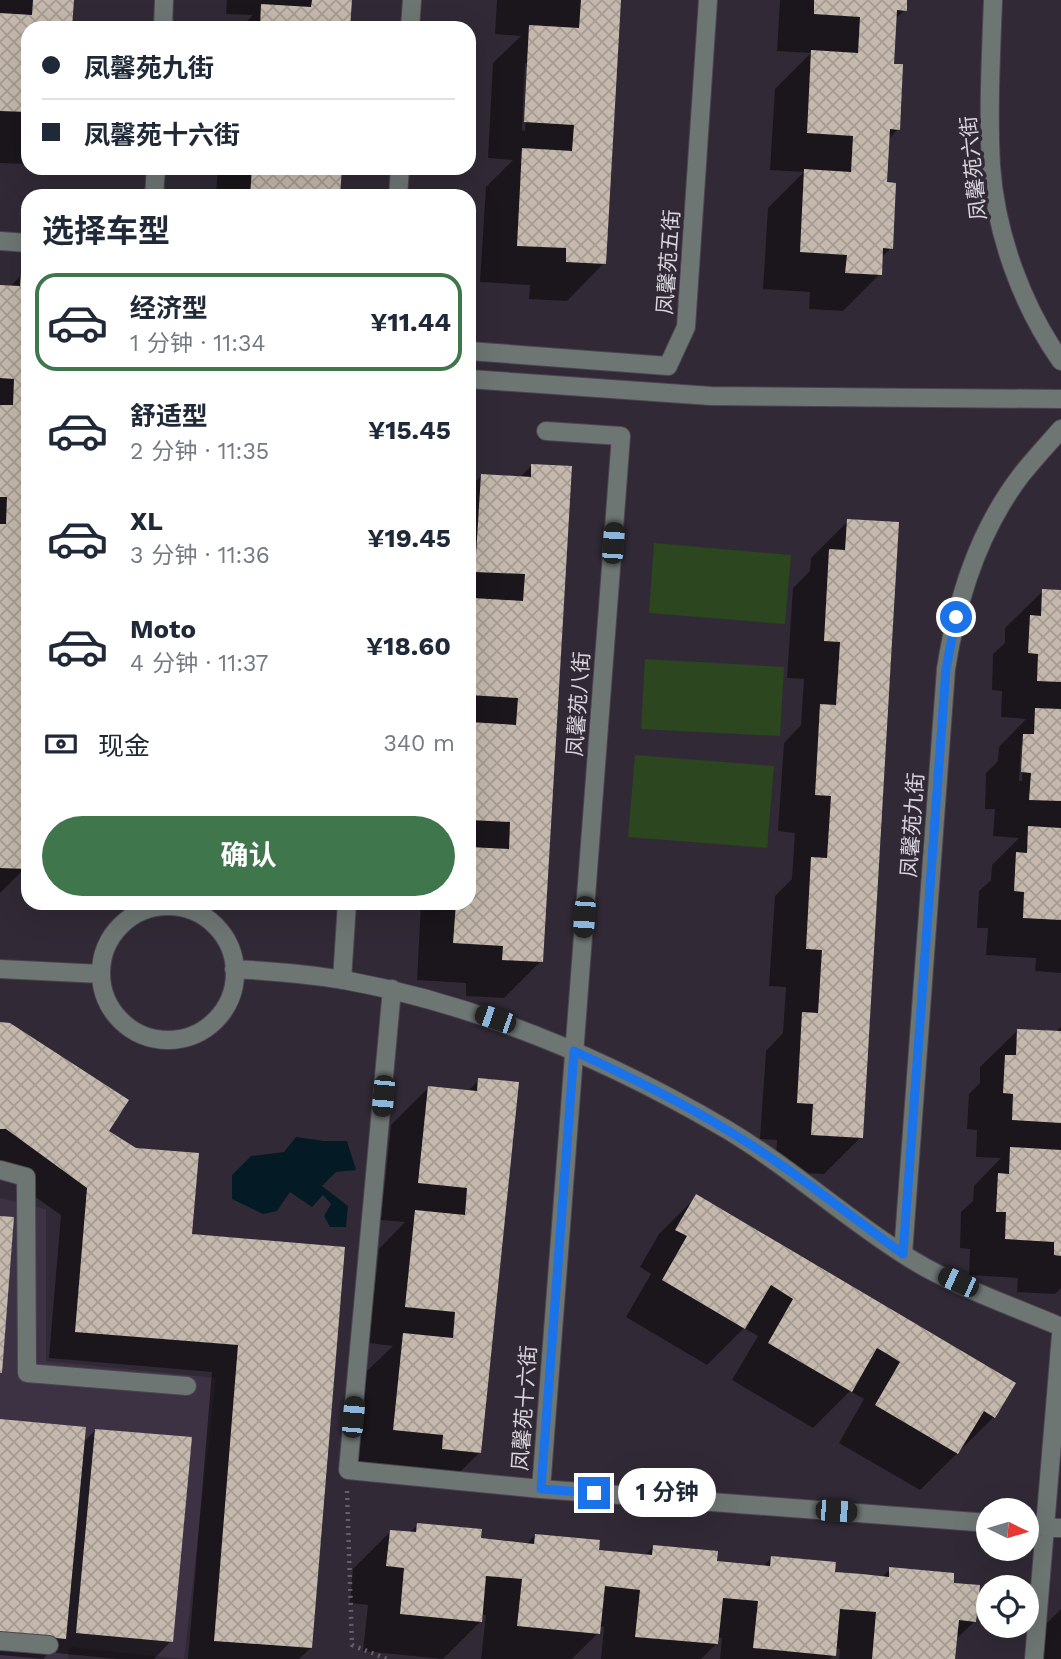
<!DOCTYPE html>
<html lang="zh">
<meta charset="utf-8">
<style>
:root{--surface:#fff;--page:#f6f6f7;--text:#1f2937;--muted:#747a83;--line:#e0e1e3;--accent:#3f764c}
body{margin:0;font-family:"Work Sans","Noto Sans SC",sans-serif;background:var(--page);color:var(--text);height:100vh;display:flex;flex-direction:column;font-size:26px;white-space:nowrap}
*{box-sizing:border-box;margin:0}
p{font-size:23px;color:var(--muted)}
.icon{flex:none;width:38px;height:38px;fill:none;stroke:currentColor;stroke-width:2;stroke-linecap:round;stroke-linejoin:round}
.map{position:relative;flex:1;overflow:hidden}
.details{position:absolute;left:21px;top:189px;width:455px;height:721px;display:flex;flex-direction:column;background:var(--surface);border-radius:21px;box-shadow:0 7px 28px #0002}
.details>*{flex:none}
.guide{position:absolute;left:21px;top:21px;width:455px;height:154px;border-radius:21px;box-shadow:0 7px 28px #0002;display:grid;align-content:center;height:154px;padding:0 21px;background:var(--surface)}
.needle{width:46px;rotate:95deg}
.buttons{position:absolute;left:976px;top:1498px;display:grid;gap:14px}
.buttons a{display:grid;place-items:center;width:63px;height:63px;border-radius:50%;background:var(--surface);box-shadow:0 7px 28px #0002;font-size:35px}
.end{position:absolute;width:32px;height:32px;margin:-16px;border:9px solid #1a73e8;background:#fff;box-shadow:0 0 0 4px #fff}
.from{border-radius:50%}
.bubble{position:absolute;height:49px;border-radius:24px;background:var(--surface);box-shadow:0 7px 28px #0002;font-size:23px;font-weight:700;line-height:49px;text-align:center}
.car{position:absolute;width:21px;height:42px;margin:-21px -10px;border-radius:9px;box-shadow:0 0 5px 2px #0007;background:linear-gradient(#222 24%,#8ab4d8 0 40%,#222 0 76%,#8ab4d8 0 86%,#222 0)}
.guide b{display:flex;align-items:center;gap:24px;height:66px;font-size:26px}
.guide b+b{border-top:2px solid var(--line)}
.guide i{width:18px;height:18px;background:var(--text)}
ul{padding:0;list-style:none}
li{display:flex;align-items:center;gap:21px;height:98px;margin:0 14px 10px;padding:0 7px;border:4px solid transparent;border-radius:21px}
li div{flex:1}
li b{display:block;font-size:26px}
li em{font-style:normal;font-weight:700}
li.current{border-color:var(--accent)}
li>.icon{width:63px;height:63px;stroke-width:1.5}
h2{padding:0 21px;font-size:32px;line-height:84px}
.pay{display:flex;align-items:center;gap:18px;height:77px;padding:0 21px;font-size:26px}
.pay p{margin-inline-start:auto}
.action{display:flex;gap:14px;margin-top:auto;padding:14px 21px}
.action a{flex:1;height:80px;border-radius:42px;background:var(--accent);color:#fff;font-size:28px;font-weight:700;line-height:80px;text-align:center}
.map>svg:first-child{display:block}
.built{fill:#3d3243}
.green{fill:#2c4620}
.water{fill:#041b25}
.shadow{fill:#0007;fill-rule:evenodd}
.building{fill:url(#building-cross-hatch)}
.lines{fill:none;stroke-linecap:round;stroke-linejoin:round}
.minor-casing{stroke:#4c4550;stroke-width:20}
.path{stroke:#655f69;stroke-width:4.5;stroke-dasharray:2 5;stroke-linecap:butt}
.minor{stroke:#6e7674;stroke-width:18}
.route{stroke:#1a73e8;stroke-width:9}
.labels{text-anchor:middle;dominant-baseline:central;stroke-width:7;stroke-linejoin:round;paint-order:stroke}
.street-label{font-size:21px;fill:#d8d4db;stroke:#312a36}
</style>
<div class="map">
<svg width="1061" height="1659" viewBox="0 0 1061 1659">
<defs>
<pattern id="building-cross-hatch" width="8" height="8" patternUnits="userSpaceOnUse" patternTransform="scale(1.75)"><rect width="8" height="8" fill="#c5b9ad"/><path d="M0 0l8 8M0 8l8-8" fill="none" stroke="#a49b92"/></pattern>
</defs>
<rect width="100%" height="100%" fill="#312a36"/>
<!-- built -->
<path class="built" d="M0 1198 46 1209V1361L216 1378 184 1659 70 1647 68 1659H0Z"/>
<!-- green -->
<path class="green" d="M654 543 791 555 785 624 649 613Z
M645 659 784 667 780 736 641 729Z
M635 755 774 766 767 848 628 837Z"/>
<!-- water -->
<path class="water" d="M296 1137 324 1141H347L356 1170 336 1172 322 1186 348 1206 346 1227H330L324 1216 331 1204 323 1195 312 1207 290 1192 277 1211 263 1214 232 1199V1175L251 1156 284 1152Z"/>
<!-- shadow -->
<path class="shadow" d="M0 0H72L71 28H28V164L0 163Z
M227 0H350L349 28H240L253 15 226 14Z
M497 0H620L604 263 567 301 529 299 530 285 480 282 486 187 513 160 488 158 493 63 521 36 495 34ZM525 63H529L525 131 522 130Z
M780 0H905V10L894 20 892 65 898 129 888 140 885 184 891 248 881 258 880 274 843 311 809 309 810 292 763 289 768 208 804 172 770 170 775 89 811 53 777 51Z
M218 168H340L339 196H216Z
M21 275H28V814L25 868 0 893V287L9 288Z
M532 465 541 961 504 998 466 996V983L417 980 421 903H469V488L481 476 519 478Z
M848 521 861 1137 824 1174 775 1172 777 1140 760 1139 766 1051 783 1033 786 987 769 986 775 896 792 879 795 833 778 831 784 743 801 725 804 679 787 678 793 588 810 571 811 558Z
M1043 591 1061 592V973L1035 971 1036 958 986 955 988 928H977L979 891 991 880 992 865 1019 838 993 836 995 809H985L986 773 998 761 999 747 1026 719 1001 717 1002 691 992 690 993 654 1005 643V628ZM1021 746H1024L1022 781H1019Z
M0 1023 106 1131 190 1236 343 1248 311 1648 299 1659H188L212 1372 49 1358 61 1215 0 1172Z
M1061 1027V1288L1055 1294 1017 1292 1018 1278 969 1275 970 1249 960 1248 961 1212 973 1201 974 1186 1001 1158 976 1157 977 1130 967 1129 969 1094 980 1083V1067L1018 1030 1055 1032Z
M479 1080 480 1452 443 1489 405 1485 406 1472 357 1467 366 1372 393 1346 369 1343 379 1249 405 1222 381 1220 391 1125 428 1088 467 1092Z
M696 1197 994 1417 920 1490 839 1443 864 1399 850 1391 813 1428 732 1380 758 1336 744 1328 707 1365 626 1317 651 1274 640 1267 659 1234Z
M0 1421 83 1443 95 1430 171 1641 154 1659H117L56 1653V1646L43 1659 0 1655Z
M418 1525 479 1540 526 1545 535 1535 597 1551 644 1556 653 1547 715 1562 762 1567 772 1558 833 1573 881 1578 890 1569 952 1585 975 1621 955 1640 954 1659H839L840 1649 835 1648 834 1655 830 1659H720L722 1638 717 1637 716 1644 701 1659H601L604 1627 599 1626 598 1633 572 1659H481L486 1615H481L480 1622 443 1659 363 1651 368 1605 350 1603 353 1569 390 1532 409 1533Z
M1061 1609V1659H1040L1043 1627Z"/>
<!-- building -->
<path class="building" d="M33 0H74L72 28H28V112L0 111V13L32 15Z
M312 0H352L350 28H260L261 4 311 7Z
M581 0H621L606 264 566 262V248L517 246 522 148 572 151 574 125 524 122 529 25 579 28Z
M814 0H907V11L897 10 894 64H903L900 130 890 129 887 182 896 183 893 249 883 248 882 275 845 273 847 255 800 252 804 169 851 172 853 136 807 133 811 50 858 53 860 17 814 14Z
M252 168H342L340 196H250Z
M21 273 28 274 27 869 0 868V524H6L7 497H0V405H13L14 379 0 378V285L20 286Z
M531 464 572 466 543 962 502 960 503 946 453 943 456 903H469V847L509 849 510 822 469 820V722L516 725 518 698 469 695 473 598 523 601 525 574 475 572 481 474 531 477Z
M847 519 899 522 863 1138 811 1135 813 1104 797 1103 802 1012 818 1013 822 950 806 949 811 857 827 858 831 796 815 795 820 704 836 705 840 642 824 641 829 549 845 550Z
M1042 589 1061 590V682L1037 681 1038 654 1028 653 1030 615 1041 616Z
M1035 708 1061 709V801L1029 800 1031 773 1021 772 1023 734H1034Z
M1028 826 1061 828V920L1023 918 1024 892 1014 891 1016 852 1027 853Z
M0 1022 10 1023 129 1100 109 1131 136 1148 199 1153 192 1234 345 1247 312 1648 214 1641 238 1345 75 1332 87 1188 6 1129H0Z
M1017 1029 1061 1031V1123L1012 1120 1013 1094 1003 1093 1005 1055H1016Z
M478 1078 519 1082 481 1453 442 1449 443 1435 393 1430 403 1333 453 1338 455 1312 405 1307 415 1210 465 1215 467 1188 418 1183 428 1086 477 1091Z
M1010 1147 1061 1150V1256L1054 1255V1242L1005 1239 1006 1212H996L998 1173 1009 1174Z
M696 1194 1016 1383 995 1418 984 1411 958 1454 875 1405 900 1362 889 1355 877 1348 852 1392 768 1343 793 1299 771 1285 745 1329 662 1280 687 1236 675 1230Z
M0 1216 14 1217 2 1373H0Z
M0 1419 86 1427 66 1639 0 1632Z
M95 1429 192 1437 173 1642 76 1633Z
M417 1523 482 1529 481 1538 507 1541 534 1544 535 1534 600 1540 599 1550 652 1555 653 1545 718 1551 717 1561 770 1566 771 1556 836 1562 835 1572 862 1574 889 1577V1567L954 1573V1583L980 1585 976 1622 959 1620 955 1659H872L876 1612 840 1609 836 1656 753 1648 758 1601 723 1598 718 1644 635 1637 640 1590 605 1586 600 1634 517 1626 522 1579 486 1576 482 1622 400 1614 404 1568 386 1566 390 1530 416 1532Z"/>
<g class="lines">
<defs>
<path id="minor" d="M993 0C991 55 988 111 991 166 996 234 1022 306 1061 361
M163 28 164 0
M410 28 412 0
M154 196 156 168
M398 196 400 168
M0 241 28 243
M469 351 668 366 686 327 708 0
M469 379 711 396 1061 399
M546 431 621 436 541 1489 989 1523
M101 973a67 67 0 1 1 134 0a67 67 0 1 1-134 0Z
M0 969 101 974
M234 969C271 971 308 974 344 980 480 1005 607 1059 726 1129 788 1166 842 1215 903 1254 950 1285 1010 1305 1061 1327
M342 980 347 903
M392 989 348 1470 541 1489
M0 1170 26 1177 27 1373 187 1386
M903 1254 946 669C957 599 978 531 1022 474 1034 459 1048 444 1061 429
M1027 1526 1061 1528
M0 1641 49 1645
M1034 1659 1061 1335"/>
</defs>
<!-- minor casing -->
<use href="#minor" class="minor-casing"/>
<!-- path -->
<path class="path" d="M347 1491 352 1645 387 1659"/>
<!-- minor -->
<use href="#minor" class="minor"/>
</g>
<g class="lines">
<!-- route -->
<path class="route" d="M594 1493 541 1489 574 1051C626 1075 678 1100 727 1130 789 1167 845 1212 903 1254L946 669 956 617"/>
</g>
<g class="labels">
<!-- street labels -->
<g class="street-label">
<text transform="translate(973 168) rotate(-96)">凤馨苑六街</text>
<text transform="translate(668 262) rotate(-86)">凤馨苑五街</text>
<text transform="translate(578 704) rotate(-86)">凤馨苑八街</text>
<text transform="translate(912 825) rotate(-86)">凤馨苑九街</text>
<text transform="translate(524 1408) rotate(-86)">凤馨苑十六街</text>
</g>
</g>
</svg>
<div class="buttons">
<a><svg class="needle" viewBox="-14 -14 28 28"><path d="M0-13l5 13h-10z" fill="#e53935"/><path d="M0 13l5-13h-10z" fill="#747a83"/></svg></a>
<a><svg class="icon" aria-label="locate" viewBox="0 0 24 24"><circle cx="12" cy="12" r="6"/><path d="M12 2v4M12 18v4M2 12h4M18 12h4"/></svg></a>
</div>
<i class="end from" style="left:956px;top:617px"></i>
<i class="end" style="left:594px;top:1493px"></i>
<div class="bubble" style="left:618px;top:1468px;width:98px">1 分钟</div>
<i class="car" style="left:613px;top:543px;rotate:4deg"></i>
<i class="car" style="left:584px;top:917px;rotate:184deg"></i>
<i class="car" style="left:495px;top:1019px;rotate:289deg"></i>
<i class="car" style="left:383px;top:1096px;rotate:185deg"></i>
<i class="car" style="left:958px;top:1282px;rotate:294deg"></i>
<i class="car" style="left:353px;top:1417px;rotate:5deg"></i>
<i class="car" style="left:836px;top:1511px;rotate:94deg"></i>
<div class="guide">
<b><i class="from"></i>凤馨苑九街</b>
<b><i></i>凤馨苑十六街</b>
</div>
<section class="details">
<h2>选择车型</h2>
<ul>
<li class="current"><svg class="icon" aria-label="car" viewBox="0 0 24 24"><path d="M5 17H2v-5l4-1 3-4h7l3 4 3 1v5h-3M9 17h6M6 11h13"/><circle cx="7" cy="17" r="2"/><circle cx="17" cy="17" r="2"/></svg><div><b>经济型</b><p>1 分钟 · 11:34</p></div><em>¥11.44</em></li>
<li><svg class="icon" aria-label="car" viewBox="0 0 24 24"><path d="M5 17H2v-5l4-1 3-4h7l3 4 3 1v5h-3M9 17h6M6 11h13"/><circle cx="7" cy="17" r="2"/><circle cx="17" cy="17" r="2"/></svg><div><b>舒适型</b><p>2 分钟 · 11:35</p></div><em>¥15.45</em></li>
<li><svg class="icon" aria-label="car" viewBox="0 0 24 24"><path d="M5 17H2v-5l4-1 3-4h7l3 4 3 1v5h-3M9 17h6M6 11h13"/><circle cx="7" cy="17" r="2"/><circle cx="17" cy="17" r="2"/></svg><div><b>XL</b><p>3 分钟 · 11:36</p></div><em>¥19.45</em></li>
<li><svg class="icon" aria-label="car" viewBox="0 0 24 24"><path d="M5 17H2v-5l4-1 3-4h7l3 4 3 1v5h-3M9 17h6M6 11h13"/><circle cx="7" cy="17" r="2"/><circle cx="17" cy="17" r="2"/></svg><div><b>Moto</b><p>4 分钟 · 11:37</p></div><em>¥18.60</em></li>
</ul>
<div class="pay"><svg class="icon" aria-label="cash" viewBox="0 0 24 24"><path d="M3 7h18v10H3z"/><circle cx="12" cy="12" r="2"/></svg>现金<p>340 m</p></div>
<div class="action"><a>确认</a></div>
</section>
</div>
